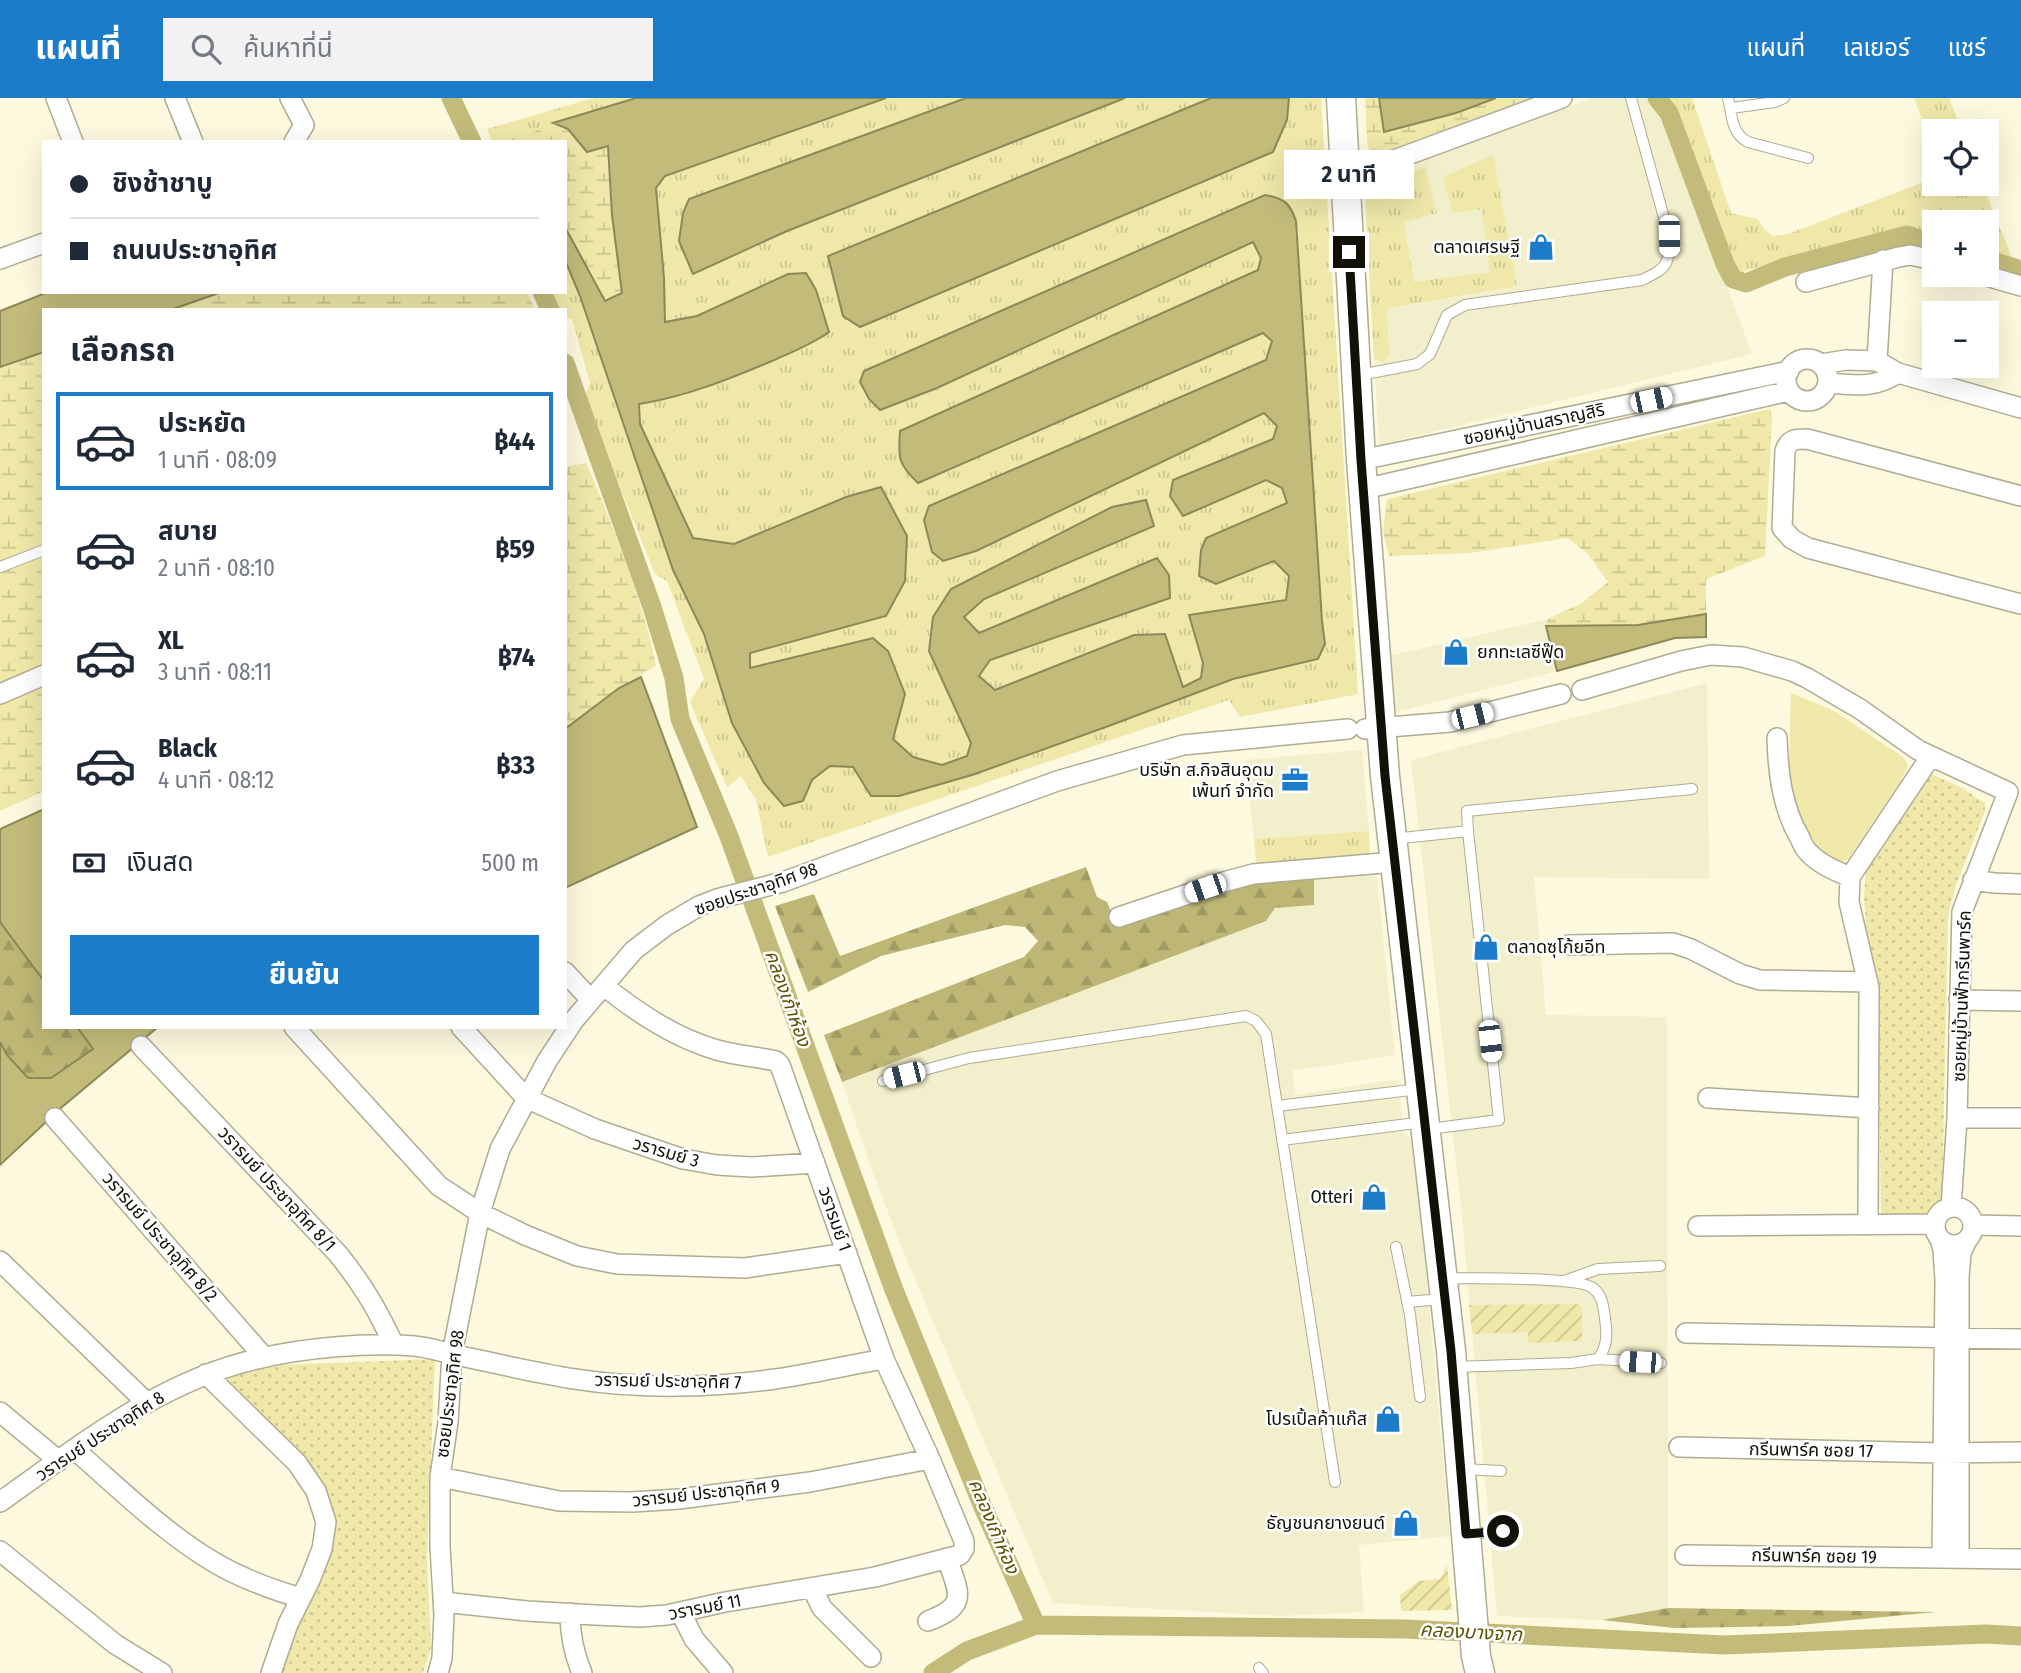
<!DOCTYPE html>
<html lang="th">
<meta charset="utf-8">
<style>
:root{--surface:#fff;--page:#f2f2f3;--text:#1f2937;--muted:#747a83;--line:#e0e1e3;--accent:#1d7cc9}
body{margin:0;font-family:"Fira Sans Condensed","Noto Sans Thai",sans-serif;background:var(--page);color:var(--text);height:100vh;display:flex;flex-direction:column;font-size:26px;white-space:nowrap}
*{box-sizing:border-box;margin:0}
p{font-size:23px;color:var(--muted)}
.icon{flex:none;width:38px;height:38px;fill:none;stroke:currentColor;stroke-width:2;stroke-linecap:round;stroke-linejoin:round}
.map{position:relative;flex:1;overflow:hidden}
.drawer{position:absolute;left:42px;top:210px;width:525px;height:721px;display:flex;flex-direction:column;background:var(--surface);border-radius:0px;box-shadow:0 7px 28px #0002}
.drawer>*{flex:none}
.top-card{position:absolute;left:42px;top:42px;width:525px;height:154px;border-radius:0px;box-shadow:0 7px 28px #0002;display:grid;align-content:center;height:154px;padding:0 28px;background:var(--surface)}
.fabs{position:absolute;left:1922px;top:21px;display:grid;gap:14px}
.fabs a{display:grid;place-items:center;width:77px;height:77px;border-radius:0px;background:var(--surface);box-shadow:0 7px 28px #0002;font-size:35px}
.end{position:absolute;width:32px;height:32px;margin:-16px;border:9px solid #121108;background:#fff;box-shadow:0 0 0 4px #fff}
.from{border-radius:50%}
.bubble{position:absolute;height:49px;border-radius:0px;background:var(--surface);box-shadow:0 7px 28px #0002;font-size:23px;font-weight:700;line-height:49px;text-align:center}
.car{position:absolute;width:21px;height:42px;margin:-21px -10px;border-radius:9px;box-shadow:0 0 5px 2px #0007;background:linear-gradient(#fff 24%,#345 0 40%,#fff 0 76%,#345 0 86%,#fff 0)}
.top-card b{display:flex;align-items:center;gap:24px;height:66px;font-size:26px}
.top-card b+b{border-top:2px solid var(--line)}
.top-card i{width:18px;height:18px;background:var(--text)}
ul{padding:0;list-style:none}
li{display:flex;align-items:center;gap:21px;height:98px;margin:0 14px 10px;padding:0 14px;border:4px solid transparent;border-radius:0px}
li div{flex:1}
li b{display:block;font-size:26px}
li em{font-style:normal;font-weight:700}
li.on{border-color:var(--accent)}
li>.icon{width:63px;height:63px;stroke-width:1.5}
h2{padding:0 28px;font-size:32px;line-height:84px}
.pay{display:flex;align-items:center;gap:18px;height:77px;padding:0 28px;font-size:26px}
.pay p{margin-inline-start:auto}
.button{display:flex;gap:14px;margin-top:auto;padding:14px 28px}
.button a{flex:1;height:80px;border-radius:0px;background:var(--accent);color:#fff;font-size:28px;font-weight:700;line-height:80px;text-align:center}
header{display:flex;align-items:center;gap:42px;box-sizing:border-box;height:98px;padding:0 35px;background:var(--accent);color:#fff}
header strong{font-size:33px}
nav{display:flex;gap:38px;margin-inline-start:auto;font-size:24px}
.search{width:490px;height:63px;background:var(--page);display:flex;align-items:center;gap:18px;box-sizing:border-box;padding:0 24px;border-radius:0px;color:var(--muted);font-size:26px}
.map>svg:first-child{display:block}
.built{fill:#f2efcc}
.grass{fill:url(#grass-tufts)}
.forest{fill:url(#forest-firs)}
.wetland{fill:url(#wetland-marsh)}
.park{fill:url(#park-dots)}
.garden{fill:url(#garden-furrows)}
.pitch{fill:#efe8a9}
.water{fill:#c2bb7a;stroke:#8d8858;stroke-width:2}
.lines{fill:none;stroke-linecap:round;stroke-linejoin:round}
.canal{stroke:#c2bb7a;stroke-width:19}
.service-casing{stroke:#afac93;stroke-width:12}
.minor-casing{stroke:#afac93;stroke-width:22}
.secondary-casing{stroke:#afac93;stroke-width:31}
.service{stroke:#fff;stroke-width:10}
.minor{stroke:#fff;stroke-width:19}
.secondary{stroke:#fff;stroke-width:28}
.route{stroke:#121108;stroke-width:9}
.labels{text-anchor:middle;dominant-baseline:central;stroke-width:5;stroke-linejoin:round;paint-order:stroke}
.poi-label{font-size:18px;fill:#121108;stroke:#fff;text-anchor:end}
.street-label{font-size:18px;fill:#121108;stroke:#fff}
.water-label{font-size:19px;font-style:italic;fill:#5c5300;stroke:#fff}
</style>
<header>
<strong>แผนที่</strong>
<div class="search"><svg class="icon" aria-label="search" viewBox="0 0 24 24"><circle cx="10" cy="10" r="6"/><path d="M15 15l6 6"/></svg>ค้นหาที่นี่</div>
<nav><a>แผนที่</a><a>เลเยอร์</a><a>แชร์</a></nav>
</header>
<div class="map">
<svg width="2021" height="1575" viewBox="0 0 2021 1575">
<defs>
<pattern id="grass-tufts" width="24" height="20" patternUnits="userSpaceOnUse" patternTransform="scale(1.75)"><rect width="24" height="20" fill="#efe8a9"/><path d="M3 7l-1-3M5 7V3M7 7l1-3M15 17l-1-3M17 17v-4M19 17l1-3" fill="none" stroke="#ccc690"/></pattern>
<pattern id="forest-firs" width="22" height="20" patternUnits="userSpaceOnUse" patternTransform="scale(1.75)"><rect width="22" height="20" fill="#bdb674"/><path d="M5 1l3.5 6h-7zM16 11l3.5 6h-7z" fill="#a19b63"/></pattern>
<pattern id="wetland-marsh" width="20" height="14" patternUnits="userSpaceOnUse" patternTransform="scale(1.75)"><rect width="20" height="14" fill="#efe8a9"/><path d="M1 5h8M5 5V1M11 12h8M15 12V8" fill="none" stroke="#ccc690"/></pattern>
<pattern id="park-dots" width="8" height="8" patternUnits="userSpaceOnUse" patternTransform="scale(1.75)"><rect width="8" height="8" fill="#efe8a9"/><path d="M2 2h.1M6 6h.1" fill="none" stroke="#ccc690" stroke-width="1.8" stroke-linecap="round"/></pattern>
<pattern id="garden-furrows" width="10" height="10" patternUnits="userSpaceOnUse" patternTransform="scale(1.75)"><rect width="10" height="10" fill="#efe8a9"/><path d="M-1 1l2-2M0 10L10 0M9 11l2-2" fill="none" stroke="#ccc690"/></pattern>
</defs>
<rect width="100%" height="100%" fill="#fcf9de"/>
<!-- built -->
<path class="built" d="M1593 0H1658L1752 256 1379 347 1365 99 1371 82Z
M1548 521 1546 528 1557 573 1396 614 1387 574 1389 558Z
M1707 585 1709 781 1534 779 1546 917 1667 919 1668 1510 1602 1522 1497 1518 1462 1118 1411 662Z
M1362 652 1369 733 1254 741 1245 662Z
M1376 771 1395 957 1292 973 1296 997 1399 981 1403 1036 1414 1041 1450 1438 1359 1447 1364 1514 1281 1518 1053 1505 906 1160 872 1073 842 984 1266 823 1275 810 1314 807V777Z"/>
<!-- grass -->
<path class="grass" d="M593 0H1321L1358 596 1240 619 1229 602 768 759 756 702 741 678 727 689 690 604 704 581 667 483 655 476 584 301 590 285 572 221 565 219V212H557L549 194H565V44H492L487 31Z
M1669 0H1692L1731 115 1758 121 1764 131 1773 138 1788 136 1934 80V86H1982L2014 164 1986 154V124H1934V139L1911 133 1862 142 1738 175 1674 6Z
M1914 0H1949L1962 33H1934V53Z
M1493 57 1517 188 1387 210 1389 258 1384 264 1374 261 1365 102 1368 91 1425 69 1437 115 1404 124 1414 184 1490 174 1482 111 1452 115 1443 79Z
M1369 733 1370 760 1257 771 1254 741Z"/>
<!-- forest -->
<path class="forest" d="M1086 769 1097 799 1107 804 1118 830 1251 783 1314 777V807L1275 810 1266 823 842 984 824 937 1024 859 1038 843 1025 829 1005 827 881 858 808 894 775 808 814 796 840 858Z
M0 824 44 883V929H77L94 951 51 980H28L7 957 0 944Z
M1668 1510 1936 1514 1789 1528 1674 1530 1602 1522Z"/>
<!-- wetland -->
<path class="wetland" d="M1365 0H1379L1385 34 1456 15 1496 0H1530L1372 58 1367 46Z
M553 25 568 31 587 54 608 48 612 117 622 195 605 204 565 129V44H531L534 34Z
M222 194H527L535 212H170Z
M44 254V693L0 713V269Z
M1770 311 1772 318 1765 458 1706 481V516L1638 527 1546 528 1548 521 1582 505 1608 484 1587 455 1567 440 1470 455 1389 458 1383 433 1387 401Z
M586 365C600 396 612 428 624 460 637 496 649 531 656 568L619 590 565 631V369Z"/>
<!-- park -->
<path class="park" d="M1931 676 1962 690 1985 705V713L1956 787 1948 817 1942 1105C1923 1123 1906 1117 1881 1116L1878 893 1867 842 1864 798 1866 774 1924 684Z
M435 1261 427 1458 431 1549 423 1575H281L336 1423 317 1376 225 1280 281 1267Z"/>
<!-- garden -->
<path class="garden" d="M1578 1206 1582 1211V1243L1528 1245V1234L1472 1236 1469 1207Z
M1447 1467 1452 1512 1401 1513 1400 1497 1419 1483 1440 1481Z"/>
<!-- pitch -->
<path class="pitch" d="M1791 595 1834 613 1904 660 1908 668 1900 684 1848 761 1840 764 1828 760 1813 746 1788 700Z"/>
<!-- water -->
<path class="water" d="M636 0H886L665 78 656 90 664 180 665 224 697 218 788 176 806 175 816 192 829 234C811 247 792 254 772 263 729 281 685 299 639 306L640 326 693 440 734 446 846 399 881 389 907 438 905 483 886 518 750 555V570L873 540 888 553 905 596 893 641 913 659 942 667 967 658 971 645 929 553 933 519 951 491 1112 409 1146 402 1154 428 984 501 964 519 979 535 1157 460 1169 477 1170 500 990 562 979 578 995 592 1134 537 1165 536 1183 589 1201 580 1203 565 1189 517 1286 502 1289 478 1274 463 1216 486 1199 478 1201 452 1206 440 1287 405 1282 390 1266 382 1183 418 1170 398 1173 382 1273 341 1277 328 1264 315 976 453 943 463 932 454 924 422 929 408 1266 262 1272 243 1263 235 918 385C898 366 898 360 900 333L1258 172 1261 160 1253 144 937 290 880 312 869 301 860 284 864 273 1265 97C1284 100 1290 105 1296 123L1322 523 1325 546 1318 561 1233 581 1106 629 972 677 899 698H871L853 669 830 668 812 682 803 703 784 708 764 685 732 625 704 536 673 472 580 198 565 162V129L605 203 622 195 612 117 608 48 587 54 568 31 553 25Z
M966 0H1125L787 133 693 176 679 143 683 115 689 101Z
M1211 0H1289L1287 22 1273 54 860 229 843 218 828 158Z
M1379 0H1496L1456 15 1384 34Z
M48 194H222L170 212H44V254L0 269V213Z
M1706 516V539L1675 540 1557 573 1546 528 1638 527Z
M641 579 697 729 565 790V631L619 590Z
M44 711V883L0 824V731Z
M77 929H158L62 1009 0 1067V944L7 957 28 980H51L93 951Z"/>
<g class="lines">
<!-- canal -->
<path class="canal" d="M451 0 472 44
M1657 0 1669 15 1725 166 1733 181 1746 185 1785 169 1907 137 1934 146
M1986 161 2021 172
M542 194 550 212
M565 265 652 509 674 580 680 621 728 736 894 1192 983 1409 1036 1527
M933 1575 967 1553 1036 1527 1405 1531 1724 1547 1986 1536 2021 1538"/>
<defs>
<path id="service" d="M1728 0C1732 17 1731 35 1748 44L1808 60
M1731 10 1775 4 1784 0
M1360 277 1417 266 1430 256 1447 217 1465 207 1642 182C1668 169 1669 168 1669 138L1631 0
M0 469 44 452
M1468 733 1467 713 1692 691
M1393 741 1468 733 1499 1022 1429 1031
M883 983 969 960 1246 918 1256 923 1266 936 1335 1384
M1277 1008 1419 991
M1282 1042 1424 1024
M1396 1149 1410 1217 1420 1299
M1446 1180C1472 1181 1578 1178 1593 1190 1603 1198 1603 1208 1605 1220 1607 1235 1608 1248 1598 1261L1571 1265 1454 1269
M1567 1182 1598 1171 1660 1168
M1407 1204 1442 1201
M1598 1261 1661 1265
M1463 1371 1501 1373
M1467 1436 1503 1433
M1259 1570 1263 1575"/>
<path id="minor" d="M56 0 73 44
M175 0 193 44
M290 0 304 27 294 44
M1345 80 1562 0
M0 161 44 145
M1983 177 2021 188
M1806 184 1899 159 1910 157 1934 162
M1786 282a21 21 0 1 1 42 0a21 21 0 1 1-42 0Z
M1877 263 1883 162
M1821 266 1846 262 1877 263 1898 275 2021 310
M1828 285C1856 287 1873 291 1898 275
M1361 362 1789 273
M1364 391 1789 293
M2021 398 1807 341C1795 341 1789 341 1785 353L1782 430 1792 441 1808 450 2021 506
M1582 592 1681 563 1711 557 1743 559 1792 573 1807 580 1860 611 1918 652 2008 694 1962 814 1957 1020 1951 1109
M0 596 44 577
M1365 631 1450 624 1561 596
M1777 640C1778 674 1782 710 1800 740 1802 745 1805 751 1808 754 1819 766 1836 773 1850 779
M1973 782 1994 785 2021 786
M1119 819 1227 783 1253 776 1395 764
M1569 847 1673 845 1691 851 1740 876 1760 882 1868 884
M565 874 591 902
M1959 902 2021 903
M294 929 439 1088 480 1115 525 1137 577 1158 617 1166 745 1170 847 1155
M461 929 526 1000 595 1031 683 1061 717 1067 752 1069 815 1065
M141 948 338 1156C363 1187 377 1211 394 1247
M1708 1000 1869 1010
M55 1020 264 1259
M1957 1020H2021
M1935 1128a19 19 0 1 1 38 0a19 19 0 1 1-38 0Z
M1868 1127 1869 890 1849 804 1850 779 1931 658
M1973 1127 2021 1128
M1698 1128 1935 1126
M1940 1141 1943 1151 1945 1182 1942 1460
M0 1163 147 1305
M1686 1235 2021 1241
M206 1276 297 1365 316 1393 326 1424 322 1451 310 1482 288 1526 271 1575
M0 1314 59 1363
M1679 1349 1943 1355 2021 1354
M75 1352C119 1390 162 1433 212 1463 240 1480 270 1491 301 1500
M440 1379 559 1403 632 1404 679 1401 810 1384 930 1361
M0 1404C79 1348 160 1283 257 1261 302 1250 368 1244 414 1248 428 1249 442 1254 456 1257 495 1265 535 1275 575 1281 637 1291 713 1290 775 1281 811 1276 848 1267 884 1261
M0 1453 115 1546 162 1575
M1685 1457 2021 1461
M1959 1460V1179L1961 1155 1966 1144
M812 1490 822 1510 871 1559
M443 1504 527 1513 595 1517 640 1519 667 1517 725 1504 875 1479 960 1457 964 1451V1443L930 1361 884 1261 780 967 776 963C756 959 736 957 717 952 675 940 638 915 604 888
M570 1515C570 1536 574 1556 582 1575
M681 1515 694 1541 723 1575
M928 1523C969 1507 959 1496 947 1460
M438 1575 442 1560 444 1516 440 1449V1379L448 1324 452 1256 480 1115 500 1051 547 963 574 922 634 852 667 827 699 808 717 801 783 784 1057 683 1183 647 1348 631"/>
<path id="secondary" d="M1341 0 1361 362 1385 678 1451 1253 1476 1558 1480 1575"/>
</defs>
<!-- service casing -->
<use href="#service" class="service-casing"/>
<!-- minor casing -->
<use href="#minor" class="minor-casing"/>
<!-- secondary casing -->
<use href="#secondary" class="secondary-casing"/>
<!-- service -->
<use href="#service" class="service"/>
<!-- minor -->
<use href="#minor" class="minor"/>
<!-- secondary -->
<use href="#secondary" class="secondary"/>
</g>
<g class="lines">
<!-- route -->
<path class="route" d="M1349 154 1361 362 1385 678 1451 1253 1466 1436 1503 1433"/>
</g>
<!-- icons -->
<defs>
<symbol id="shop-bare" viewBox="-9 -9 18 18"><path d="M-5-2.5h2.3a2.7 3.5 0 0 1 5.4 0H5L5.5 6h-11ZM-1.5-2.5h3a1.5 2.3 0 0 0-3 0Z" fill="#1d7cc9" stroke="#fff" stroke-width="2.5" paint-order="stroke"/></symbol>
<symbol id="office-bare" viewBox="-9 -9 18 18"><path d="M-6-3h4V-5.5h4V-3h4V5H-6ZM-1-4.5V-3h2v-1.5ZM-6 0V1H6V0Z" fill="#1d7cc9" stroke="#fff" stroke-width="2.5" paint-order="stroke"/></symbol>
</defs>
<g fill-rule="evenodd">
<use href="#shop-bare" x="1522" y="130" width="38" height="38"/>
<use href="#shop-bare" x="1437" y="535" width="38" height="38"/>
<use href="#office-bare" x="1276" y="663" width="38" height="38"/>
<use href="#shop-bare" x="1467" y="830" width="38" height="38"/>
<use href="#shop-bare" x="1355" y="1080" width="38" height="38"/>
<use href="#shop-bare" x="1369" y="1302" width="38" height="38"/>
<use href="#shop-bare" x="1387" y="1406" width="38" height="38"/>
</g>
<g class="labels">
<!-- poi labels -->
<g class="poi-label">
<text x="1520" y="149">ตลาดเศรษฐี</text>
<text x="1477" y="554" text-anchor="start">ยกทะเลซีฟู๊ด</text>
<text x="1274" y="672">บริษัท ส.กิจสินอุดม<tspan x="1274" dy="21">เพ้นท์ จำกัด</tspan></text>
<text x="1507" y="849" text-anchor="start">ตลาดซุโก้ยอีท</text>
<text x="1353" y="1099">Otteri</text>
<text x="1367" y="1321">โปรเปิ้ลค้าแก๊ส</text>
<text x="1385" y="1425">ธัญชนกยางยนต์</text>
</g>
<!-- street labels -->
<g class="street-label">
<text transform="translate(1534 326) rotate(-12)">ซอยหมู่บ้านสราญสิริ</text>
<text transform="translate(756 791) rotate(-19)">ซอยประชาอุทิศ 98</text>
<text transform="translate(1962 898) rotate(-88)">ซอยหมู่บ้านฟ้ากรีนพาร์ค</text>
<text transform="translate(666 1054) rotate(16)">วรารมย์ 3</text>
<text transform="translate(277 1091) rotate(47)">วรารมย์ ประชาอุทิศ 8/1</text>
<text transform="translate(835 1121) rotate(71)">วรารมย์ 1</text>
<text transform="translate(160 1139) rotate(49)">วรารมย์ ประชาอุทิศ 8/2</text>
<text transform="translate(668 1283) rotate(1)">วรารมย์ ประชาอุทิศ 7</text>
<text transform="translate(450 1296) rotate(-83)">ซอยประชาอุทิศ 98</text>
<text transform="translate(100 1338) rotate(-33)">วรารมย์ ประชาอุทิศ 8</text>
<text transform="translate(1811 1352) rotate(1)">กรีนพาร์ค ซอย 17</text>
<text transform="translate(706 1395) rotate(-6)">วรารมย์ ประชาอุทิศ 9</text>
<text transform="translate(1814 1458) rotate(1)">กรีนพาร์ค ซอย 19</text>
<text transform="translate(705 1509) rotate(-11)">วรารมย์ 11</text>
</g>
<!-- water labels -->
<g class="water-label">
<text transform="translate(788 900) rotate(70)">คลองเก้าห้อง</text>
<text transform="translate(994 1428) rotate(67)">คลองเก้าห้อง</text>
<text transform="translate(1471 1534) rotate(3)">คลองบางจาก</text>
</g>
</g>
</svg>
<div class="fabs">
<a><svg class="icon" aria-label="locate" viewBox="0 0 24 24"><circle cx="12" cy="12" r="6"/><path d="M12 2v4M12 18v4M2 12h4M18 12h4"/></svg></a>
<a>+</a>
<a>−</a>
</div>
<i class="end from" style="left:1503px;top:1433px"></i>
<i class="end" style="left:1349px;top:154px"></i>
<div class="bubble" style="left:1284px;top:52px;width:130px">2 นาที</div>
<i class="car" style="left:1669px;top:138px;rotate:179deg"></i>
<i class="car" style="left:1651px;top:302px;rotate:78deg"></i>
<i class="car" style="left:1472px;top:618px;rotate:76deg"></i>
<i class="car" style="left:1205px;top:790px;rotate:251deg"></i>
<i class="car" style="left:1490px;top:943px;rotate:174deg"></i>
<i class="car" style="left:904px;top:977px;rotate:256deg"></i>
<i class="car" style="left:1640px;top:1264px;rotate:273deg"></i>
<div class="top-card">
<b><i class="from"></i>ชิงช้าชาบู</b>
<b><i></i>ถนนประชาอุทิศ</b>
</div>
<section class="drawer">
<h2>เลือกรถ</h2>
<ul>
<li class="on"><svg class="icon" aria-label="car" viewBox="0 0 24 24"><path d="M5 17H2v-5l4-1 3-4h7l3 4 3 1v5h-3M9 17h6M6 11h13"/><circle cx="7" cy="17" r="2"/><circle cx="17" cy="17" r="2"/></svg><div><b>ประหยัด</b><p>1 นาที · 08:09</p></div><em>฿44</em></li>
<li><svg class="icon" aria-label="car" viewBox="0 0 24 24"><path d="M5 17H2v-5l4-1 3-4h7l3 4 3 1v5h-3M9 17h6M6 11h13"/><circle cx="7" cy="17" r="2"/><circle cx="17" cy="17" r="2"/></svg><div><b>สบาย</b><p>2 นาที · 08:10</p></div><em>฿59</em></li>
<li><svg class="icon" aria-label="car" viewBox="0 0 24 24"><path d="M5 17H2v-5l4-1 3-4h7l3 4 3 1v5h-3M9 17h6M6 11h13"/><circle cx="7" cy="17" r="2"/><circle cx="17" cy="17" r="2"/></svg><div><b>XL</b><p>3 นาที · 08:11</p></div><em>฿74</em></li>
<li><svg class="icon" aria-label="car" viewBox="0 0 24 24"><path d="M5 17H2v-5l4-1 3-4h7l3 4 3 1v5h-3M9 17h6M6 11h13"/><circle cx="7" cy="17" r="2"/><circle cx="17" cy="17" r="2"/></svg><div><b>Black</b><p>4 นาที · 08:12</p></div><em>฿33</em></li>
</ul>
<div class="pay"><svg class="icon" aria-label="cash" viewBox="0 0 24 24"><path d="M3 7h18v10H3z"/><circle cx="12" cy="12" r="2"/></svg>เงินสด<p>500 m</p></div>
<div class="button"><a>ยืนยัน</a></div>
</section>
</div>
